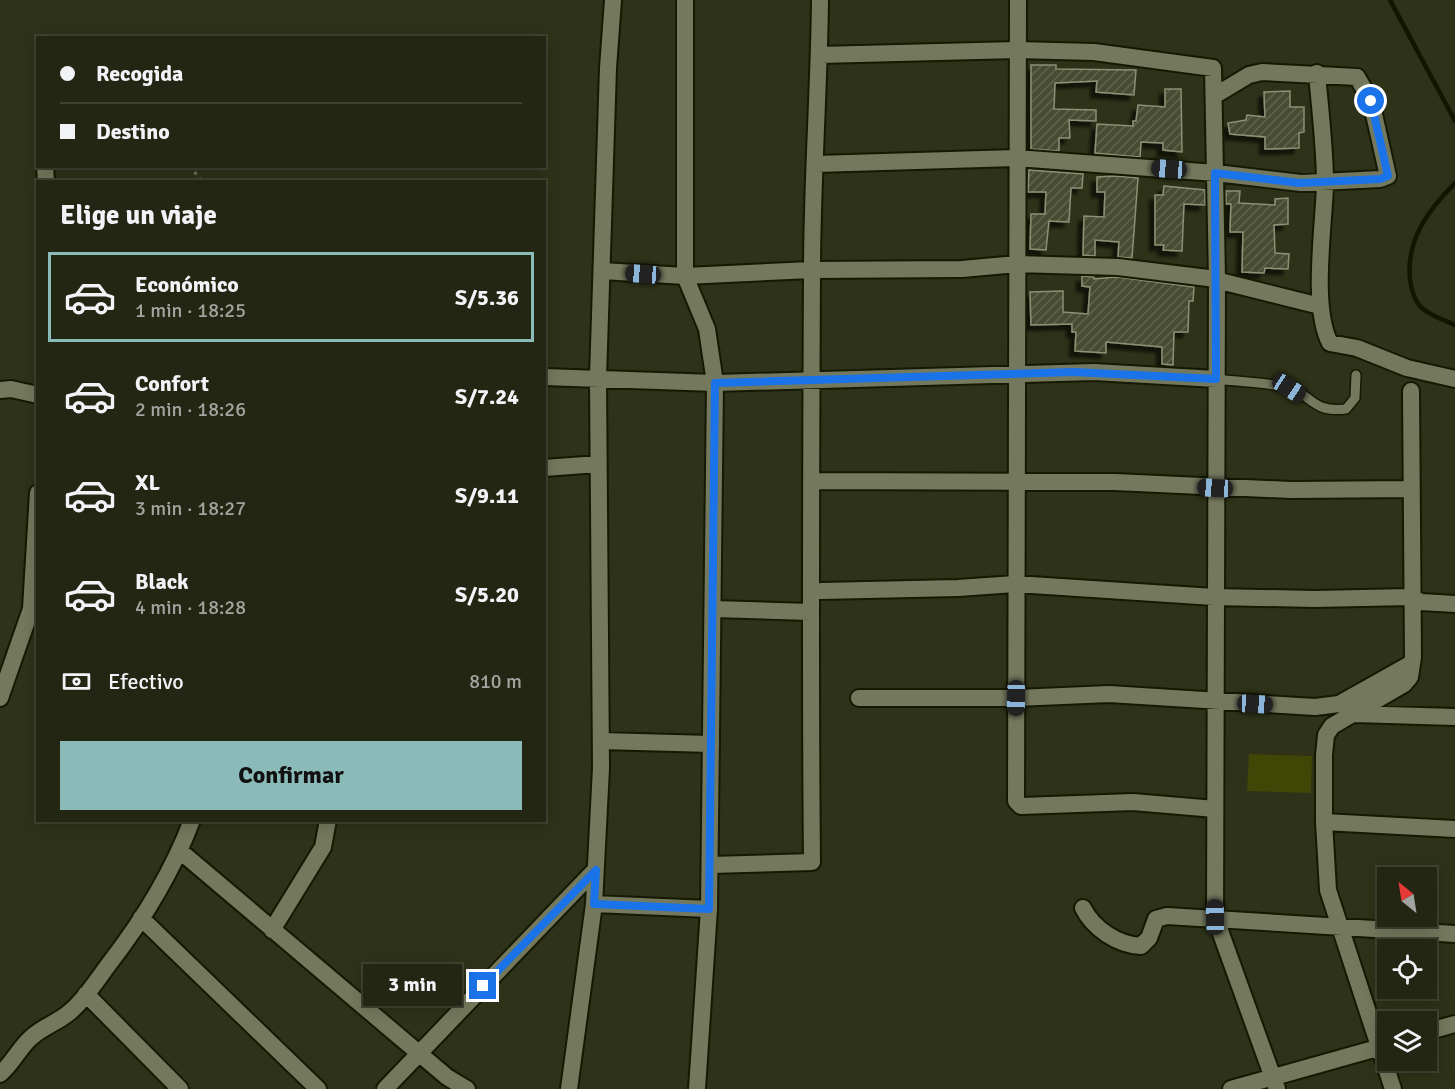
<!DOCTYPE html>
<html lang="es">
<meta charset="utf-8">
<style>
:root{--surface:#222612;--page:#2a2e1b;--text:#f1f3f6;--muted:#a2a59f;--line:#3f4332;--accent:#8bbbb9}
body{margin:0;font-family:Signika,sans-serif;background:var(--page);color:var(--text);height:100vh;display:flex;flex-direction:column;font-size:22px;white-space:nowrap}
*{box-sizing:border-box;margin:0}
p{font-size:20px;color:var(--muted)}
.icon{flex:none;width:33px;height:33px;fill:none;stroke:currentColor;stroke-width:2;stroke-linecap:round;stroke-linejoin:round}
.map{position:relative;flex:1;overflow:hidden}
.drawer{position:absolute;left:36px;top:180px;width:510px;height:642px;display:flex;flex-direction:column;background:var(--surface);border-radius:0px;box-shadow:0 3px 15px #0003,0 0 0 2px var(--line)}
.drawer>*{flex:none}
.banner{position:absolute;left:36px;top:36px;width:510px;height:132px;border-radius:0px;box-shadow:0 3px 15px #0003,0 0 0 2px var(--line);display:grid;align-content:center;height:132px;padding:0 24px;background:var(--surface)}
.needle{width:39px;rotate:330deg}
.controls{position:absolute;left:1377px;top:867px;display:grid;gap:12px}
.controls a{display:grid;place-items:center;width:60px;height:60px;border-radius:0px;background:var(--surface);box-shadow:0 3px 15px #0003,0 0 0 2px var(--line);font-size:30px}
.end{position:absolute;width:27px;height:27px;margin:-14px;border:8px solid #1a73e8;background:#fff;box-shadow:0 0 0 3px #fff}
.from{border-radius:50%}
.bubble{position:absolute;height:42px;border-radius:0px;background:var(--surface);box-shadow:0 3px 15px #0003,0 0 0 2px var(--line);font-size:20px;font-weight:800;line-height:42px;text-align:center}
.car{position:absolute;width:18px;height:36px;margin:-18px -9px;border-radius:8px;box-shadow:0 0 4px 2px #0007;background:linear-gradient(#222 24%,#8ab4d8 0 40%,#222 0 76%,#8ab4d8 0 86%,#222 0)}
.banner b{display:flex;align-items:center;gap:21px;height:57px;font-size:22px}
.banner b+b{border-top:2px solid var(--line)}
.banner i{width:15px;height:15px;background:var(--text)}
ul{padding:0;list-style:none}
li{display:flex;align-items:center;gap:18px;height:90px;margin:0 12px 9px;padding:0 12px;border:3px solid transparent;border-radius:0px}
li div{flex:1}
li b{display:block;font-size:22px}
li em{font-style:normal;font-weight:800}
li.selected{border-color:var(--accent)}
li>.icon{width:54px;height:54px;stroke-width:1.5}
h2{padding:0 24px;font-size:27px;line-height:72px}
.pay{display:flex;align-items:center;gap:15px;height:66px;padding:0 24px;font-size:22px}
.pay p{margin-inline-start:auto}
.cta{display:flex;gap:12px;margin-top:auto;padding:12px 24px}
.cta a{flex:1;height:69px;border-radius:0px;background:var(--accent);color:#111;font-size:24px;font-weight:800;line-height:69px;text-align:center}
.map>svg:first-child{display:block}
.garden{fill:#404606}
.lines{fill:none;stroke-linecap:round;stroke-linejoin:round}
.stream{stroke:#121500;stroke-width:4.5}
.building{fill:url(#building-hatch);stroke:#8c9175;stroke-width:1.5;filter:url(#shadow)}
.service-casing{stroke:#161902;stroke-width:12}
.minor-casing{stroke:#161902;stroke-width:20}
.secondary-casing{stroke:#161902;stroke-width:20}
.path{stroke:#72765f;stroke-width:3;stroke-dasharray:3 4.5;stroke-linecap:butt}
.service{stroke:#74795d;stroke-width:9}
.minor{stroke:#74795d;stroke-width:16}
.secondary{stroke:#74795d;stroke-width:16}
.route{stroke:#1a73e8;stroke-width:8}
</style>
<div class="map">
<svg width="1455" height="1089" viewBox="0 0 1455 1089">
<defs>
<pattern id="building-hatch" width="6" height="6" patternUnits="userSpaceOnUse" patternTransform="scale(1.5)"><rect width="6" height="6" fill="#474b31"/><path d="M-1 1l2-2M0 6l6-6M5 7l2-2" fill="none" stroke="#61654e"/></pattern>
<filter id="shadow"><feDropShadow dx="-5.5" dy="5.5" stdDeviation="1.5" flood-color="#0009"/></filter>
</defs>
<rect width="100%" height="100%" fill="#2e3218"/>
<!-- garden -->
<path class="garden" d="M1249 754 1312 756 1311 793 1247 791Z"/>
<g class="lines">
<!-- stream -->
<path class="stream" d="M1390 0 1455 121
M1455 183C1428 210 1406 240 1410 279 1411 289 1415 302 1422 308 1431 316 1444 320 1455 325"/>
</g>
<!-- building -->
<path class="building" d="M1031 65H1056V69L1136 70 1134 95 1096 92 1097 81 1055 83 1054 109 1096 110V121L1069 120 1070 138H1059V151L1031 149Z
M1165 89H1181L1182 152 1163 150V143L1141 142 1140 157 1095 153 1097 124 1133 126V121H1136L1138 105 1165 107Z
M1290 91V107H1304V132L1299 133V148L1265 149V137L1230 134 1228 123 1246 120 1247 115 1265 117 1264 92Z
M1029 170 1083 174 1082 188H1071L1069 222 1049 221 1046 250 1030 249 1031 214H1045L1046 192H1028Z
M1116 176 1138 178 1132 258 1118 257 1119 242 1095 240V256L1083 255 1084 216 1104 217 1105 192H1097V177Z
M1164 186 1205 190V205L1184 204 1182 251 1163 250 1164 245H1155V195H1163Z
M1226 191H1240L1239 203 1275 205V199L1288 198V224L1274 225 1275 253 1289 254 1288 269 1265 268 1264 273 1242 272 1243 232H1230L1231 204H1226Z
M1082 276 1094 277V279L1117 277 1194 287 1193 301H1189L1188 332H1174L1173 365 1162 364V347L1106 342V353L1075 351 1076 332H1072V324L1031 325 1030 292 1063 291V312L1088 314 1090 287 1082 286Z"/>
<g class="lines">
<defs>
<path id="service" d="M1216 379C1239 382 1263 382 1286 387 1312 393 1310 413 1346 409L1355 398 1356 375"/>
<path id="minor" d="M1018 0 1016 801 1021 806 1133 802 1215 809
M819 55 1017 50 1094 52 1213 68 1217 280 1215 917 1277 1089
M1317 73C1320 110 1325 147 1325 184 1324 226 1311 307 1330 343L1357 348 1407 368 1455 379
M816 164 1016 158 1216 173 1301 183 1380 179 1388 176 1371 101 1357 77 1262 72 1249 75 1214 96
M45 166 46 182
M602 271 685 276 811 270 962 269 1017 264 1118 267 1208 278 1320 306
M544 377 715 383 1094 372 1216 379
M0 390 11 389 38 395
M544 468 598 464
M813 481 1115 482 1291 490 1410 489
M821 591 958 588 1015 584 1214 597 1314 599 1411 597 1421 602 1455 604
M713 609 810 612
M0 698 31 609 38 493
M859 698H1016L1109 694 1315 707 1339 704 1412 663
M1354 714 1455 717
M601 741 711 744
M1324 822 1455 829
M180 851 447 1077 467 1089
M710 865 812 862C810 666 811 469 812 272 812 182 819 91 820 0
M594 904 709 909
M1083 908C1093 928 1117 945 1141 946L1149 938 1156 919 1167 916 1455 934
M141 918 318 1089
M272 930 323 847 328 820
M86 994 180 1089
M1426 1032 1455 1024
M0 1074C14 1062 20 1046 33 1036 44 1026 59 1022 71 1011 86 998 97 980 109 964 143 920 172 873 192 820
M385 1089 595 870
M569 1089 594 904 601 768 598 378 608 68 613 0
M1231 1089 1388 1045
M1393 1089 1328 890 1324 822V755L1326 735 1332 726 1404 684 1410 677 1413 657 1411 391"/>
<path id="secondary" d="M685 0V276L707 329 715 383 709 909 697 1089"/>
</defs>
<!-- service casing -->
<use href="#service" class="service-casing"/>
<!-- minor casing -->
<use href="#minor" class="minor-casing"/>
<!-- secondary casing -->
<use href="#secondary" class="secondary-casing"/>
<!-- path -->
<path class="path" d="M190 166 202 182"/>
<!-- service -->
<use href="#service" class="service"/>
<!-- minor -->
<use href="#minor" class="minor"/>
<!-- secondary -->
<use href="#secondary" class="secondary"/>
</g>
<g class="lines">
<!-- route -->
<path class="route" d="M483 986 596 870 594 904 709 909 715 383 1074 372 1216 379 1215 173 1300 183 1380 179 1388 176 1371 101"/>
</g>
</svg>
<div class="controls">
<a><svg class="needle" viewBox="-14 -14 28 28"><path d="M0-13l5 13h-10z" fill="#e53935"/><path d="M0 13l5-13h-10z" fill="#a2a59f"/></svg></a>
<a><svg class="icon" aria-label="locate" viewBox="0 0 24 24"><circle cx="12" cy="12" r="6"/><path d="M12 2v4M12 18v4M2 12h4M18 12h4"/></svg></a>
<a><svg class="icon" aria-label="layers" viewBox="0 0 24 24"><path d="M12 4l9 5-9 5-9-5zM3 14l9 5 9-5"/></svg></a>
</div>
<i class="end from" style="left:1371px;top:101px"></i>
<i class="end" style="left:483px;top:986px"></i>
<div class="bubble" style="left:363px;top:964px;width:99px">3 min</div>
<i class="car" style="left:1169px;top:169px;rotate:274deg"></i>
<i class="car" style="left:643px;top:274px;rotate:274deg"></i>
<i class="car" style="left:1289px;top:388px;rotate:123deg"></i>
<i class="car" style="left:1215px;top:488px;rotate:273deg"></i>
<i class="car" style="left:1016px;top:698px;rotate:181deg"></i>
<i class="car" style="left:1255px;top:704px;rotate:93deg"></i>
<i class="car" style="left:1215px;top:917px;rotate:359deg"></i>
<div class="banner">
<b><i class="from"></i>Recogida</b>
<b><i></i>Destino</b>
</div>
<section class="drawer">
<h2>Elige un viaje</h2>
<ul>
<li class="selected"><svg class="icon" aria-label="car" viewBox="0 0 24 24"><path d="M5 17H2v-5l4-1 3-4h7l3 4 3 1v5h-3M9 17h6M6 11h13"/><circle cx="7" cy="17" r="2"/><circle cx="17" cy="17" r="2"/></svg><div><b>Económico</b><p>1 min · 18:25</p></div><em>S/5.36</em></li>
<li><svg class="icon" aria-label="car" viewBox="0 0 24 24"><path d="M5 17H2v-5l4-1 3-4h7l3 4 3 1v5h-3M9 17h6M6 11h13"/><circle cx="7" cy="17" r="2"/><circle cx="17" cy="17" r="2"/></svg><div><b>Confort</b><p>2 min · 18:26</p></div><em>S/7.24</em></li>
<li><svg class="icon" aria-label="car" viewBox="0 0 24 24"><path d="M5 17H2v-5l4-1 3-4h7l3 4 3 1v5h-3M9 17h6M6 11h13"/><circle cx="7" cy="17" r="2"/><circle cx="17" cy="17" r="2"/></svg><div><b>XL</b><p>3 min · 18:27</p></div><em>S/9.11</em></li>
<li><svg class="icon" aria-label="car" viewBox="0 0 24 24"><path d="M5 17H2v-5l4-1 3-4h7l3 4 3 1v5h-3M9 17h6M6 11h13"/><circle cx="7" cy="17" r="2"/><circle cx="17" cy="17" r="2"/></svg><div><b>Black</b><p>4 min · 18:28</p></div><em>S/5.20</em></li>
</ul>
<div class="pay"><svg class="icon" aria-label="cash" viewBox="0 0 24 24"><path d="M3 7h18v10H3z"/><circle cx="12" cy="12" r="2"/></svg>Efectivo<p>810 m</p></div>
<div class="cta"><a>Confirmar</a></div>
</section>
</div>
